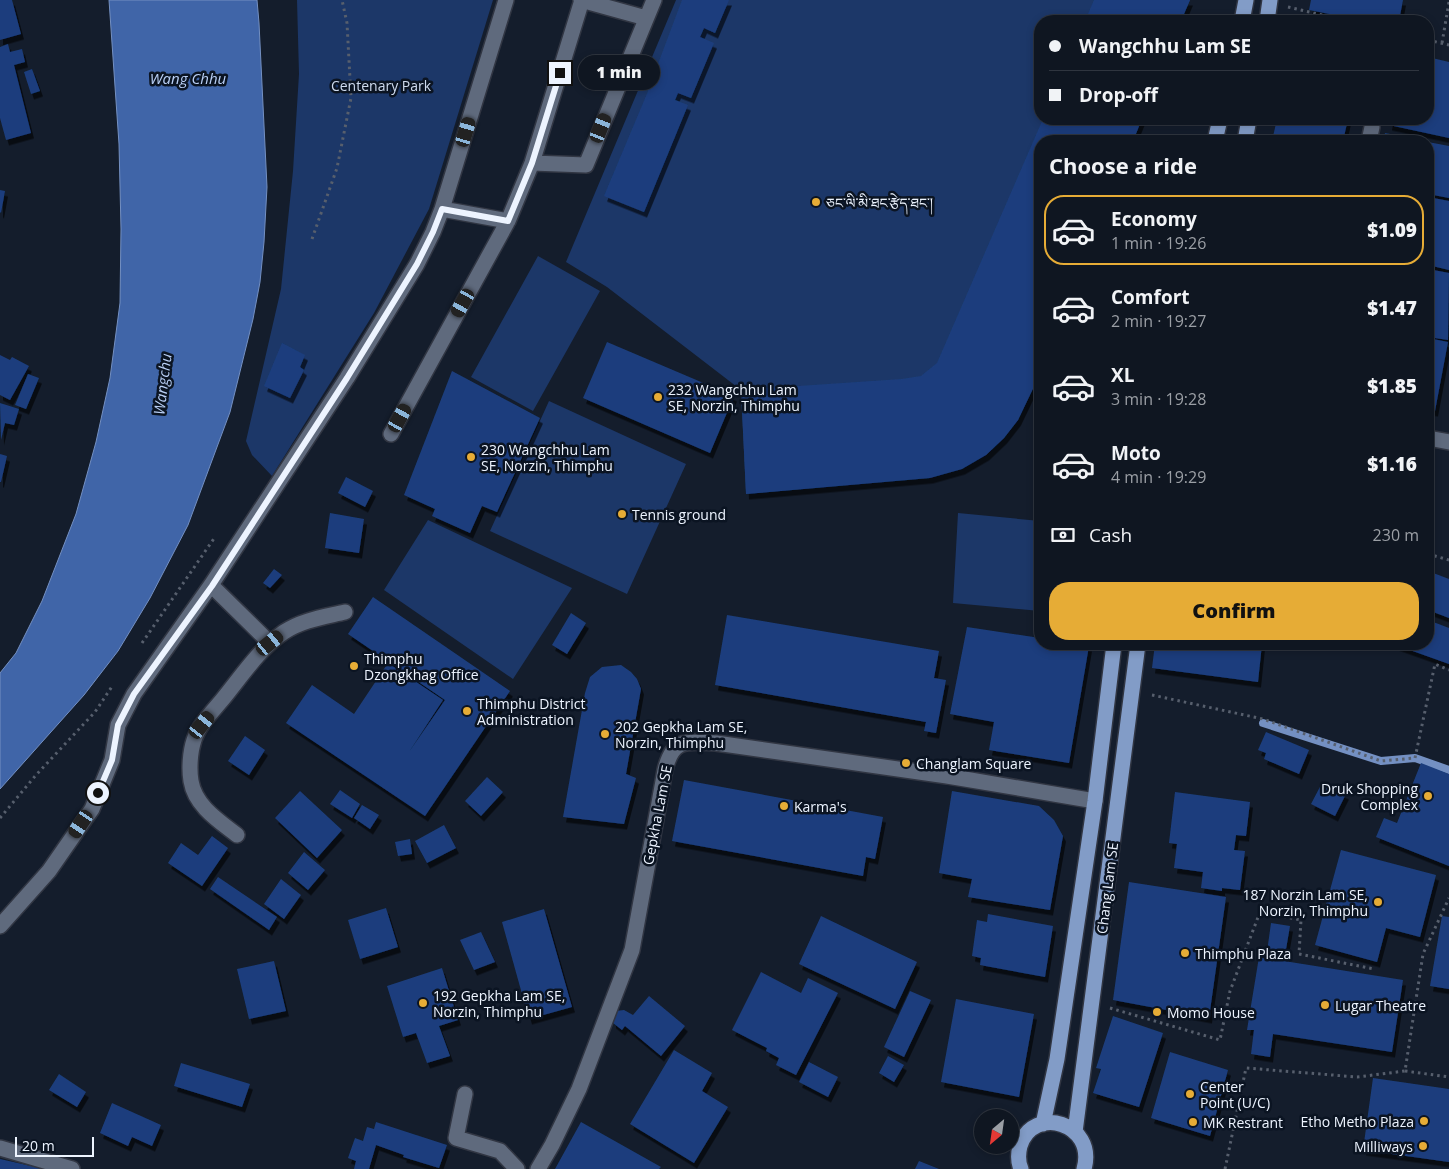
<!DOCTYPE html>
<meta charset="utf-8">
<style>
:root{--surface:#0f1621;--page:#181f2a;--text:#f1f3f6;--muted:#9b9fa5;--line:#2f353f;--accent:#e6ac36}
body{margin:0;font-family:"Open Sans","Noto Serif Tibetan",sans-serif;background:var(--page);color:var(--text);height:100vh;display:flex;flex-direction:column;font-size:19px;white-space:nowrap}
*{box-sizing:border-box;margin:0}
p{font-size:16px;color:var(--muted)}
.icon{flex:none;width:28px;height:28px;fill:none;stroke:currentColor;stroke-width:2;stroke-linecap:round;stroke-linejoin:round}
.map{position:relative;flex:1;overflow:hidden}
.panel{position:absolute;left:1034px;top:135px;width:400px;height:515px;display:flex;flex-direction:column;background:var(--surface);border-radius:20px;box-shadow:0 2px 8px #0003,0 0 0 1px var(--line)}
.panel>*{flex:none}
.top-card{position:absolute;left:1034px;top:15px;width:400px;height:110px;border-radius:20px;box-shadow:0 2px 8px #0003,0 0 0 1px var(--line);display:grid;align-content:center;height:110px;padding:0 15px;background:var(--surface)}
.needle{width:32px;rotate:209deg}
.buttons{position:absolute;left:974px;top:1109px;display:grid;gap:10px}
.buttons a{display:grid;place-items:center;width:45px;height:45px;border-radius:50%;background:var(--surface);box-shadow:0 2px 8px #0003,0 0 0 1px var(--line);font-size:25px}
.scale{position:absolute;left:15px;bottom:12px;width:79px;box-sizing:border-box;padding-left:5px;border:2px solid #edf4ff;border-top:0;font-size:14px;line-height:18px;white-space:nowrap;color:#edf4ff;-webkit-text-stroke:4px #0b1422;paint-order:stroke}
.end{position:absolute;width:22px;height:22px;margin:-11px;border:6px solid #edf4ff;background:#111;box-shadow:0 0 0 2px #111}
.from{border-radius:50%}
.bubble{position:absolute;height:35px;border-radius:18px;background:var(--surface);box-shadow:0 2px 8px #0003,0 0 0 1px var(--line);font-size:16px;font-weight:800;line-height:35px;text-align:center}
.car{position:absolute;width:15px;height:30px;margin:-15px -8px;border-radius:6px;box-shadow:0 0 4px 1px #0007;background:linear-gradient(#222 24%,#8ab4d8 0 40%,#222 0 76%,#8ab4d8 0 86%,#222 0)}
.top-card b{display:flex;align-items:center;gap:18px;height:48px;font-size:19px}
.top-card b+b{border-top:1px solid var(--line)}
.top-card i{width:12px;height:12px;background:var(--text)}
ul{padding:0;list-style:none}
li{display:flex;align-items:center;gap:15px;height:70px;margin:0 10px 8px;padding:0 5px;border:2px solid transparent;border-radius:20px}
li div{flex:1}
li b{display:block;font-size:19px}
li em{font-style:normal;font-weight:800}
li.selected{border-color:var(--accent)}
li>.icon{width:45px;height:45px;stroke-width:1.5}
h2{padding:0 15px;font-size:22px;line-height:60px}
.pay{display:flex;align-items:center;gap:12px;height:55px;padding:0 15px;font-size:19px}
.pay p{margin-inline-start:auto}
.primary-button{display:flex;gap:10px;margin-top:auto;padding:10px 15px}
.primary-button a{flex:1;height:58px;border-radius:20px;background:var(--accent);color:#111;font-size:20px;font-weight:800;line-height:58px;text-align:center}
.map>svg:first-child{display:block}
.green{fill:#1c3768}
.water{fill:#4065a8;stroke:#7490c2}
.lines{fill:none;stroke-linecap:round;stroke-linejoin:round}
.stream{stroke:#7490c2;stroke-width:8}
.building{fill:#1b3e7d;filter:url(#shadow)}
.minor-casing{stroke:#313643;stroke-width:18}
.major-casing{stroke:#313643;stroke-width:18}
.path{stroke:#575f6d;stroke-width:3;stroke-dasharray:2.5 4;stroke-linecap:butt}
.minor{stroke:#5f6a7d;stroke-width:15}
.major{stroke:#829cc7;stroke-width:15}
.route{stroke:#edf4ff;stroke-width:6}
.poi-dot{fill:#e6ac36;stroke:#0b1422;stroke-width:2}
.labels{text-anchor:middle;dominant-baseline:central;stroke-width:5;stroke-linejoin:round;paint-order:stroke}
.park-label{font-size:14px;fill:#cfdbee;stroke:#0b1422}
.poi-label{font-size:14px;fill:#edf4ff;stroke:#0b1422;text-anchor:start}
.street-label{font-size:14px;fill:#edf4ff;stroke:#0b1422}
.water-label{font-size:15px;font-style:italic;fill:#bad0f6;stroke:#0b1422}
</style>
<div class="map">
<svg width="1449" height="1169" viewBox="0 0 1449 1169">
<defs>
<filter id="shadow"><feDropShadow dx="3" dy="5.5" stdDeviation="0" flood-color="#0009"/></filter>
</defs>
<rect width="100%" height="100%" fill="#141d2c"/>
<!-- green -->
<path class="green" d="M297 0H493L429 209 374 313 272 476 252 455 246 441 281 289 293 171 299 74Z
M676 0H1190L1181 21H1040V119H1142L1133 141H1040V374L1018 420 1004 438 986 455 900 480 746 494 741 390 607 287 566 262Z
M538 256 600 291 533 411 471 377Z
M549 401 686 464 627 594 490 531Z
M958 513 1040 521V611L953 603Z
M428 520 572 588 513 679 384 590Z"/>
<!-- water -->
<path class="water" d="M109 0H257L259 23 267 187 264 242 260 282 253 319 230 412 188 525 150 598 118 651 84 695 0 789V673L16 653 42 601 76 514 96 442 110 378 120 303 121 229 119 144Z"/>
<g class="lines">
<!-- stream -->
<path class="stream" d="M1263 723 1381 761 1415 758 1449 770"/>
</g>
<!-- building -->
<path class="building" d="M0 0H12L21 34 0 40Z
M682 0H729L715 33 704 28 700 37 714 43 691 98 678 93 675 100 688 105 644 212 604 196 649 89 650 90 654 81 652 80Z
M1094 0H1190L1181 21H1085Z
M1311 0H1403L1399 21H1365L1309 10Z
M8 44 10 52 22 49 25 62 14 65 31 133 6 140 0 118V47Z
M1428 57 1449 62V138L1389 125 1390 119H1428Z
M32 69 40 91 31 94 24 72Z
M1043 119H1142L1133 141H1040V374L1018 420 1004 438 986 455 962 469 930 478 746 494 741 390 902 379 921 376 937 363Z
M1277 119H1348L1343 141H1272Z
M1385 133 1422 140 1421 141H1384Z
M1428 142 1449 146V198L1428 194Z
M0 190 5 191 1 213 0 212Z
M1428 197 1449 201V270L1428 265Z
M1428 269 1449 273 1448 340 1428 337Z
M1428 338 1448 342 1435 411 1428 410Z
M607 342 734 396 710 453 583 398Z
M282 343 305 355 300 367 304 370 290 398 264 386Z
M0 355 10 360 12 357 29 366 10 400 0 395Z
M452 371 540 418 497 512 482 506 470 533 432 516 435 509 404 495Z
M28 374 39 378 26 409 15 405Z
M0 403 19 409 14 425 5 423 1 440Z
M0 454 7 456 1 482H0Z
M1428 454 1432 455 1428 472Z
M346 477 373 491 365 507 338 493Z
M330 513 364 519 359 553 325 548Z
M274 569 282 575 270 588 263 583Z
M1428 571 1449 579V618L1428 610Z
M373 597 510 691 425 816 286 723 312 685 354 714 388 663 443 700 409 752 445 700 348 634Z
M571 613 586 623 567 654 552 645Z
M727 615 939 651 934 678 946 680 936 733 924 731 926 722 715 685Z
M1428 620 1449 628V664L1393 644H1428Z
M967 627 1040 638V644H1073L1089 646 1069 763 989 750 994 722 950 714Z
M1155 644H1262L1258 682 1152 668Z
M621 665 631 672 637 679 641 689 626 774 636 778 624 824 563 817 585 693 590 677 602 667Z
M1266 732 1309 750 1299 774 1264 759 1266 753 1258 750Z
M245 736 265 750 249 775 228 761Z
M1421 763 1449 774V866L1376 837 1384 818 1397 823Z
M487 777 503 792 481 816 465 801Z
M684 780 883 817 875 859 866 857 863 876 672 841Z
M1322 783 1346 794 1335 816 1311 804Z
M340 790 360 804 352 818 330 804Z
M300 791 342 830 317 858 275 818Z
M952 791 1039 806 1054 820 1063 836 1050 910 968 897 972 879 939 873Z
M1175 792 1250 802 1246 836 1236 835 1234 850 1245 851 1240 890 1222 888V891L1201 888 1203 872 1174 868 1177 844 1169 843Z
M362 805 379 815 370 829 354 818Z
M444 825 456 848 427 863 415 841Z
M212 836 228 848 202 886 168 863 181 843 198 855Z
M410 839 412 854 398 856 395 842Z
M1341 850 1436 875 1420 937 1386 928 1377 962 1315 945Z
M304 852 325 870 308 890 288 873Z
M218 877 277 917 269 930 210 889Z
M281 879 301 895 284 919 264 904Z
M1129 882 1226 897 1209 1018 1113 1000Z
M386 908 398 947 360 959 348 920Z
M544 909 572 1007 529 1019 502 922Z
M988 914 1053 926 1045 977 980 965 981 958 972 956 977 920 987 922Z
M821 916 917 962 895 1009 799 964Z
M1442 916 1449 917V989L1430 986Z
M1271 923 1290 926 1284 961 1403 980 1392 1052 1273 1034 1270 1057 1251 1054 1254 1030H1247L1259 957 1266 959Z
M481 932 495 962 474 970 460 940Z
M274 961 286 1011 249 1019 237 969Z
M442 968 458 1020 439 1026 450 1056 427 1063 416 1033 403 1037 387 986Z
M761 972 801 993 808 978 838 993 796 1075 776 1065 779 1058 766 1051 767 1048 732 1030Z
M910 991 931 1000 904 1057 884 1047Z
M649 996 685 1026 661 1056 625 1026 622 1030 613 1023V1014L616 1011 624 1010 633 1015Z
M956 999 1034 1014 1019 1097 941 1082Z
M1113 1016 1163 1033 1139 1107 1093 1093 1101 1069 1096 1068Z
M674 1050 712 1073 702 1091 728 1107 694 1163 630 1124Z
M1170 1052 1228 1070 1210 1136 1151 1118Z
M888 1056 904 1065 894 1082 879 1073Z
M809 1062 838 1077 828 1097 799 1082Z
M181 1063 250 1084 242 1107 174 1086Z
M59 1074 86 1092 77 1107 49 1090Z
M1373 1078 1449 1089V1162L1363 1150Z
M112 1103 161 1125 152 1146 132 1137 128 1146 100 1133Z
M376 1122 447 1145 439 1168 403 1157 404 1155 376 1145 369 1169H354L356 1161 348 1158 355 1138 363 1141 367 1127 374 1129Z
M581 1122 661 1167 659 1169H555Z
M0 1159 40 1168V1169H0Z
M919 1161 939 1169H915Z"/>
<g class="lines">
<defs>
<path id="minor" d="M581 0 646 18
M1369 141 1372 127
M532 163 586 165 654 0
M442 209 508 221
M391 434 508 221 532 163 582 0
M1428 438 1449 442
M211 585 270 643
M237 835C219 821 195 806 191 781 189 769 190 752 194 740 199 725 212 712 222 700 241 677 259 649 284 632 302 620 324 617 345 612
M0 926 49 871 92 809 112 760 118 725 134 694 211 585 347 378 417 264 433 232 442 209 506 0
M465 1094 456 1138 500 1151 517 1169
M0 1148 72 1169
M538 1169 552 1145 579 1089 632 950 665 770C673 737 687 742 716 743L947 776 1095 801"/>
<path id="major" d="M1242 21 1246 0
M1267 21 1270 0
M1215 141 1220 119
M1245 141 1249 119
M1043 1124 1057 1059 1095 801 1114 644
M1075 1132 1138 644
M1021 1169C1018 1162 1018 1154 1020 1146 1033 1104 1097 1123 1084 1169"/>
</defs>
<!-- minor casing -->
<use href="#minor" class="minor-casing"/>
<!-- major casing -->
<use href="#major" class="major-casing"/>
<!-- path -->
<path class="path" d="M1288 7 1348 21
M1428 40 1449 45
M1442 43 1449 2
M312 239 337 168 351 98 347 23 342 0
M1428 554 1449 560
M142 643 215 537
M1152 695 1263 719 1381 761 1415 758 1435 664 1449 670
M0 818 36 775 95 712 113 685
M1110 1008 1220 1040 1230 991 1260 912 1301 920 1299 954 1374 969
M1405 1071 1449 1077
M1225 1169 1246 1068 1357 1077 1405 1071 1423 954 1449 898"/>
<!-- minor -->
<use href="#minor" class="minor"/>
<!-- major -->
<use href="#major" class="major"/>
</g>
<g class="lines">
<!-- route -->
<path class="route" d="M98 793 112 760 118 725 134 694 212 586 347 378 417 264 433 232 442 209 508 221 532 163 560 73"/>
</g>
<!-- markers -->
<g class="poi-dot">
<circle cx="816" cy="202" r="5"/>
<circle cx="658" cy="397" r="5"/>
<circle cx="471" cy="457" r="5"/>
<circle cx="622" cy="514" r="5"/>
<circle cx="354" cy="666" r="5"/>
<circle cx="467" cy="711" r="5"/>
<circle cx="605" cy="734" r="5"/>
<circle cx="906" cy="763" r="5"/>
<circle cx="1428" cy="796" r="5"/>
<circle cx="784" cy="806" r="5"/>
<circle cx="1378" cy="902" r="5"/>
<circle cx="1185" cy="953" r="5"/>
<circle cx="423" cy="1003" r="5"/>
<circle cx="1325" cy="1005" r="5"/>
<circle cx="1157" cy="1012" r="5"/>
<circle cx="1190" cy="1094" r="5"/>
<circle cx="1424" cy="1121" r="5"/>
<circle cx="1193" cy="1122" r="5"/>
<circle cx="1423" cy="1146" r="5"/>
</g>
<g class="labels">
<!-- park labels -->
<g class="park-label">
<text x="381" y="85">Centenary Park</text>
</g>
<!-- poi labels -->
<g class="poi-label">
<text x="826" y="202">ཅང་ལི་མི་ཐང་རྩེད་ཐང་།</text>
<text x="668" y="389">232 Wangchhu Lam<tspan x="668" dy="16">SE, Norzin, Thimphu</tspan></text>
<text x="481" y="449">230 Wangchhu Lam<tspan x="481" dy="16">SE, Norzin, Thimphu</tspan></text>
<text x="632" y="514">Tennis ground</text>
<text x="364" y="658">Thimphu<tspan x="364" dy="16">Dzongkhag Office</tspan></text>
<text x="477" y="703">Thimphu District<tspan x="477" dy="16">Administration</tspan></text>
<text x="615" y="726">202 Gepkha Lam SE,<tspan x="615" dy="16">Norzin, Thimphu</tspan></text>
<text x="916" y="763">Changlam Square</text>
<text x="1418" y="788" text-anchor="end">Druk Shopping<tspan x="1418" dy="16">Complex</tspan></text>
<text x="794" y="806">Karma's</text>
<text x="1368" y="894" text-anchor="end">187 Norzin Lam SE,<tspan x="1368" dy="16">Norzin, Thimphu</tspan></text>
<text x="1195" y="953">Thimphu Plaza</text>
<text x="433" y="995">192 Gepkha Lam SE,<tspan x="433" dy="16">Norzin, Thimphu</tspan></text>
<text x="1335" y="1005">Lugar Theatre</text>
<text x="1167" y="1012">Momo House</text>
<text x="1200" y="1086">Center<tspan x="1200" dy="16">Point (U/C)</tspan></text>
<text x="1414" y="1121" text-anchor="end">Etho Metho Plaza</text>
<text x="1203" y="1122">MK Restrant</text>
<text x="1413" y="1146" text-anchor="end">Milliways</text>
</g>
<!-- street labels -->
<g class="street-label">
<text transform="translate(657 815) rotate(-79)">Gepkha Lam SE</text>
<text transform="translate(1107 888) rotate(-83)">Chang Lam SE</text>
</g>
<!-- water labels -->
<g class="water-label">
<text x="188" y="78">Wang Chhu</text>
<text transform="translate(162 384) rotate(-83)">Wangchu</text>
</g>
</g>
</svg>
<div class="buttons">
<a><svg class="needle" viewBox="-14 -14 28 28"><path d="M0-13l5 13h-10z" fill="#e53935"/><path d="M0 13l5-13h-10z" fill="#9b9fa5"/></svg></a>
</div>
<div class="scale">20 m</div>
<i class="end from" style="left:98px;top:793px"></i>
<i class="end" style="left:560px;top:73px"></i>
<div class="bubble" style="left:578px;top:55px;width:82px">1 min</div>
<i class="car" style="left:601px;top:128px;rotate:22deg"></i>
<i class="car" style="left:466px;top:132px;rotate:17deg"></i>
<i class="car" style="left:463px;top:303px;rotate:209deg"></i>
<i class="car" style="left:400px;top:418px;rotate:29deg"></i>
<i class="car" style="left:270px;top:643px;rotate:51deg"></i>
<i class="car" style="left:202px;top:725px;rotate:39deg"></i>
<i class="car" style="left:81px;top:824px;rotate:214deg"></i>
<div class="top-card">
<b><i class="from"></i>Wangchhu Lam SE</b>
<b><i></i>Drop-off</b>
</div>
<section class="panel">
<h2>Choose a ride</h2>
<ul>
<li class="selected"><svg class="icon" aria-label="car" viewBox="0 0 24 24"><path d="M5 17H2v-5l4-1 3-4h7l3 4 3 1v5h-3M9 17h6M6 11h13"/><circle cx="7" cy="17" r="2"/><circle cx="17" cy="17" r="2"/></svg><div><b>Economy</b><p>1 min · 19:26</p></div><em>$1.09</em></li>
<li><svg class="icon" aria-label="car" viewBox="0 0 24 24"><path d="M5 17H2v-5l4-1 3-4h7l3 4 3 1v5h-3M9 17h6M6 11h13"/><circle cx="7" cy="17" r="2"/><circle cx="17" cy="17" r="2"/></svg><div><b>Comfort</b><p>2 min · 19:27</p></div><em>$1.47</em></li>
<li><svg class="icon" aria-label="car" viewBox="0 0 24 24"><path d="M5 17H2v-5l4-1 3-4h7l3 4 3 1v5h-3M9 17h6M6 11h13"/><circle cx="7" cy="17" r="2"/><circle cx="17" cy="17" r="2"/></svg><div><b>XL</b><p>3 min · 19:28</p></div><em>$1.85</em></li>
<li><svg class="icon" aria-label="car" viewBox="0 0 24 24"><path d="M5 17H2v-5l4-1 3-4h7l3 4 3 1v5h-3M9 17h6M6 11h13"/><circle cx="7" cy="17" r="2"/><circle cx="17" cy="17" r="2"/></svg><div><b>Moto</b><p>4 min · 19:29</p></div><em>$1.16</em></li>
</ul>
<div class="pay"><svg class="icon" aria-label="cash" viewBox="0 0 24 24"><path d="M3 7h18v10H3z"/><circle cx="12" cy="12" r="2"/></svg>Cash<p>230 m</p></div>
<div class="primary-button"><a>Confirm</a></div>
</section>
</div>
